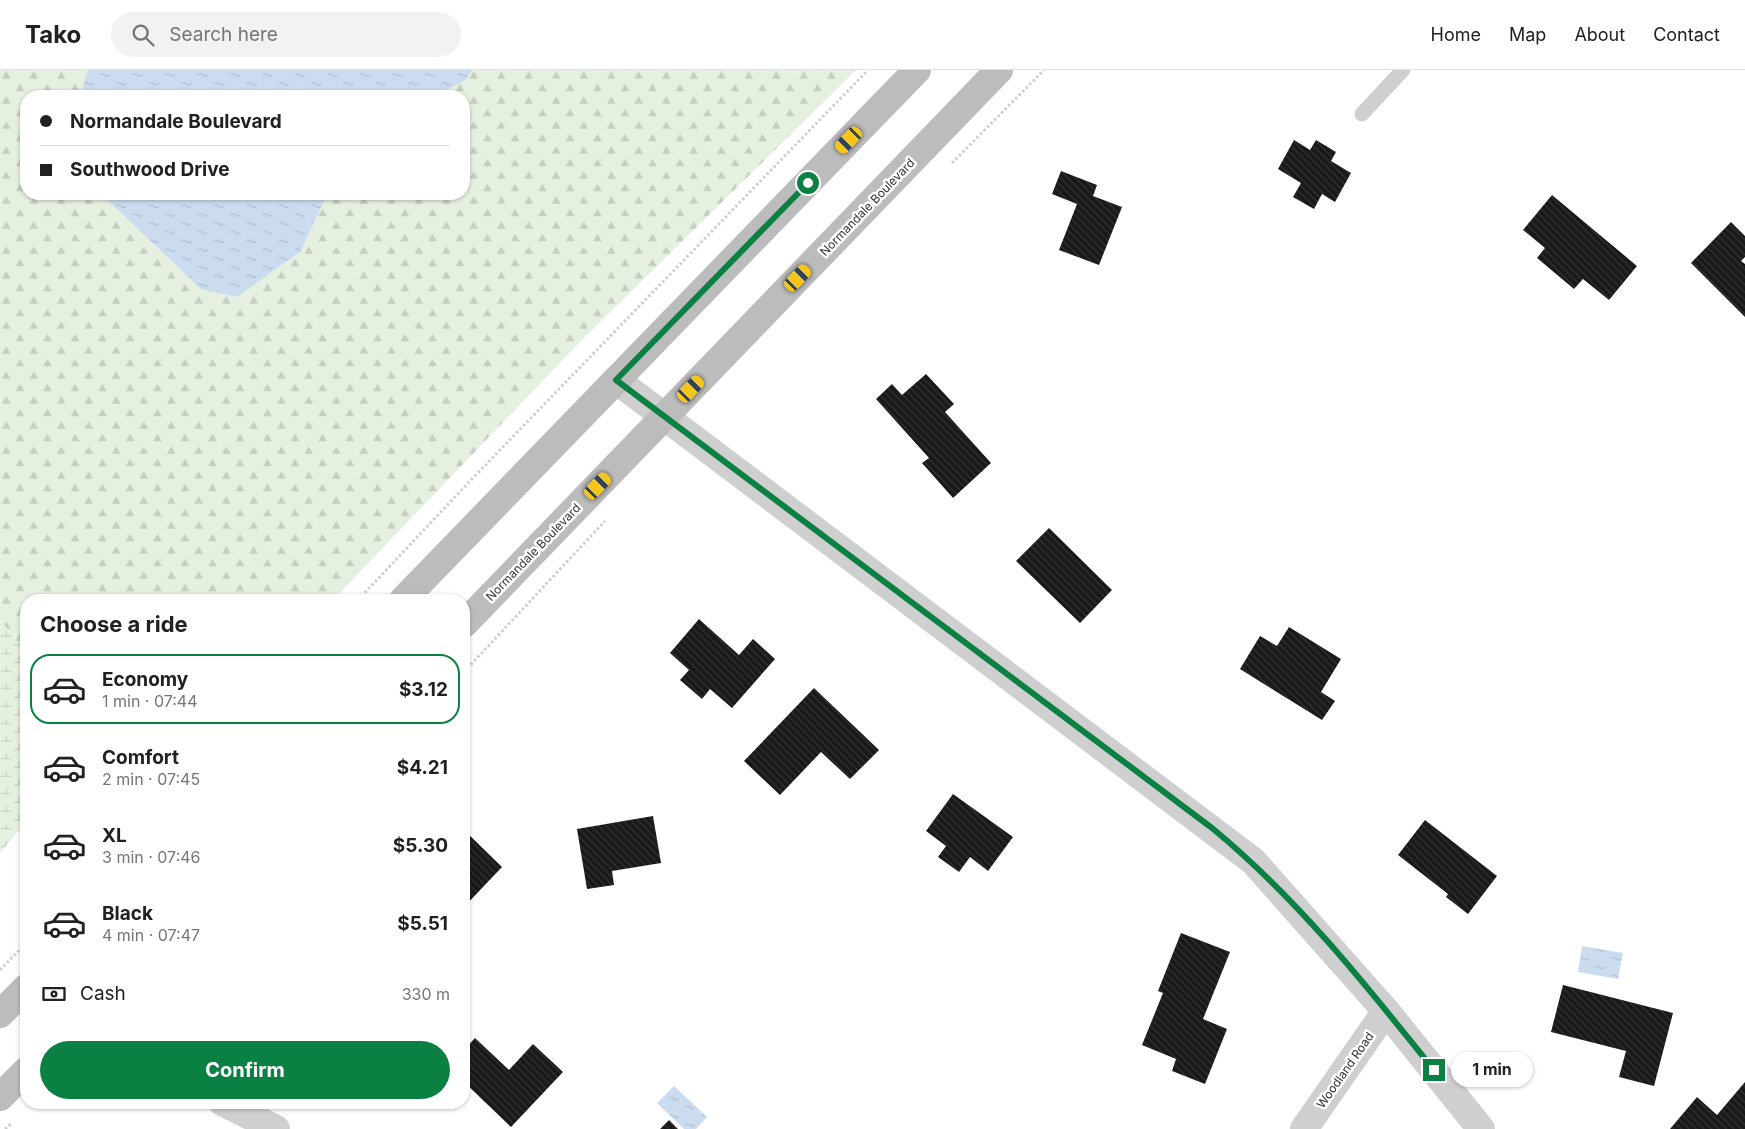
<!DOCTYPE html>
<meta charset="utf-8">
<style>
:root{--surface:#fff;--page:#f2f2f2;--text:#202124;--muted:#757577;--line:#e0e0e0;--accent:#0b8043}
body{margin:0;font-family:Inter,sans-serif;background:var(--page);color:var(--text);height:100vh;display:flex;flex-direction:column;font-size:19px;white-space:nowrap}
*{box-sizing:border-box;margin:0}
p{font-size:16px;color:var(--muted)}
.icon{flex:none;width:28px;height:28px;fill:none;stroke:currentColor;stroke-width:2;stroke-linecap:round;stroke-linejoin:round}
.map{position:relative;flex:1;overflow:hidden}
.panel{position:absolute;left:20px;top:524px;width:450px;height:515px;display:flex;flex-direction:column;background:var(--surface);border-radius:20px;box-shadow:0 1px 4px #0004}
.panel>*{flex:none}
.hud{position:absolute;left:20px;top:20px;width:450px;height:110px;border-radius:20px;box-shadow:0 1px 4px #0004;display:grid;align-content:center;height:110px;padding:0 20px;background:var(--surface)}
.end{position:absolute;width:22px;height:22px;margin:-11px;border:6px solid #0b8043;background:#fff;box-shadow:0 0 0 2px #fff}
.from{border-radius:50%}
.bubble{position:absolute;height:35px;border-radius:18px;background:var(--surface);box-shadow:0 1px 4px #0004;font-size:16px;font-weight:700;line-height:35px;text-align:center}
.car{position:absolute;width:15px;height:30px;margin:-15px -8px;border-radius:6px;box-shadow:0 0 4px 1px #0007;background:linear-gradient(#f5c518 24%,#345 0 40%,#f5c518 0 76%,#345 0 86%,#f5c518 0)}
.hud b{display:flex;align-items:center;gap:18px;height:48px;font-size:19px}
.hud b+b{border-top:1px solid var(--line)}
.hud i{width:12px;height:12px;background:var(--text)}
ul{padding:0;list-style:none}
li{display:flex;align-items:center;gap:15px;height:70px;margin:0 10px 8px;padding:0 10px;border:2px solid transparent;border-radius:20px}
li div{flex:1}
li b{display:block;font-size:19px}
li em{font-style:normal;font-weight:700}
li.active{border-color:var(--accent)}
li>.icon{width:45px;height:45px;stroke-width:1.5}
h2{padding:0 20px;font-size:22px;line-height:60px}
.pay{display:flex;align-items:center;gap:12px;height:55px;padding:0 20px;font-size:19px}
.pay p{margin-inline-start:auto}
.cta{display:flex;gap:10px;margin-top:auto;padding:10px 20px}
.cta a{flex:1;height:58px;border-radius:30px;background:var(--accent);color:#fff;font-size:20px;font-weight:700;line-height:58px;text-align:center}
header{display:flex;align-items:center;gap:30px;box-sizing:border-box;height:70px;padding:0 25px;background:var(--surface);border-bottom:1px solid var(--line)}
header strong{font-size:24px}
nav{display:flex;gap:28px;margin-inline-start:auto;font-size:18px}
.search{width:350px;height:45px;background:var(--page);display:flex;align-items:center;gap:12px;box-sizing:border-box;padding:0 18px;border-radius:28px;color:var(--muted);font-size:19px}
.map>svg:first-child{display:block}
.forest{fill:url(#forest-firs)}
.wetland{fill:url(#wetland-marsh)}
.water{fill:url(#water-ripples)}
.building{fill:url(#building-back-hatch)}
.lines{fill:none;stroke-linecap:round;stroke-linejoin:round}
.path{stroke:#cfcfcf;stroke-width:3;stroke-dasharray:2.5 2.5;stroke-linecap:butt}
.service{stroke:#cfcfcf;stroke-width:15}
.minor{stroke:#cfcfcf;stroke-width:28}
.secondary{stroke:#bcbcbc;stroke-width:28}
.route{stroke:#0b8043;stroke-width:6}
.labels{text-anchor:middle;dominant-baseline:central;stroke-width:5;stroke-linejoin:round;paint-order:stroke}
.street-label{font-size:12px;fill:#323232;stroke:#fff}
</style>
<header>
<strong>Tako</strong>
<div class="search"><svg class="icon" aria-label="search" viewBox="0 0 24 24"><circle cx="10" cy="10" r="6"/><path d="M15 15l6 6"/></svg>Search here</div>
<nav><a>Home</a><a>Map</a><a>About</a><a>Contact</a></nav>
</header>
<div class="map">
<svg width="1745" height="1059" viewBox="0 0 1745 1059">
<defs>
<pattern id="forest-firs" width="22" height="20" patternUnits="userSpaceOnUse" patternTransform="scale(1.25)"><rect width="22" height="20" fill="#e6f0e0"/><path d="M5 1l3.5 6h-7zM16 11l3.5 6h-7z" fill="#c6cec1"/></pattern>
<pattern id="wetland-marsh" width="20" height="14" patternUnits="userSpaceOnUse" patternTransform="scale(1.25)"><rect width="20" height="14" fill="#e6f0e0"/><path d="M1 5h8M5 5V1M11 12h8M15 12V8" fill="none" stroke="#c6cec1"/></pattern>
<pattern id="water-ripples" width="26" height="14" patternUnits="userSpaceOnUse" patternTransform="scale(1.25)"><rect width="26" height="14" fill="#cbdcf0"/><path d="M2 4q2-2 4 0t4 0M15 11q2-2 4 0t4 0" fill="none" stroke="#afbdce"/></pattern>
<pattern id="building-back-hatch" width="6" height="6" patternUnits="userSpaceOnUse" patternTransform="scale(1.25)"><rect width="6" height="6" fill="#191919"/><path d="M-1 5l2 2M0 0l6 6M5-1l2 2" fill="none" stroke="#323232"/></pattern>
</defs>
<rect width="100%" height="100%" fill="#fff"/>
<!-- forest -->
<path class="forest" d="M0 0H88L80 26H26V124H101L201 219 301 181 327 124H464V26H435L466 10 472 0H856L579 273 333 530H26V582L0 550Z"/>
<!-- wetland -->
<path class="wetland" d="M0 550 26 582V752L0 783Z"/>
<!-- water -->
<path class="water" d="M88 0H472L466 10 435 26H80Z
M101 124H327L301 181 237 227 201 219Z
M1582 876 1623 883 1618 909 1578 902Z
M674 1016 707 1047 696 1059H684L657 1033Z"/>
<!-- building -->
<path class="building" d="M1294 70 1310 80 1316 70 1336 82 1331 91 1351 103 1335 132 1322 124 1314 139 1293 127 1301 113 1278 99Z
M1061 101 1097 115 1093 126 1122 137 1099 195 1059 180 1077 134 1052 124Z
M1552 125 1637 196 1609 230 1583 209 1574 219 1537 188 1545 178 1523 160Z
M1731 152 1745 166V187L1741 191 1745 194V247L1691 193Z
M926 304 954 334 945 342 991 393 953 428 922 393 929 388 876 329 892 314 902 325Z
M1049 458 1112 520 1080 553 1016 491Z
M699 549 739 585 753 569 775 589 732 638 710 619 702 629 680 610 689 600 670 583Z
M1289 557 1341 589 1321 622 1335 631 1322 650 1240 599 1260 566 1277 576Z
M814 618 879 680 850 709 821 682 780 725 744 691Z
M953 724 1013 767 988 801 970 787 959 802 938 787 946 776 926 761Z
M653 746 661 793 612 801 614 815 587 819 577 759Z
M1425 750 1497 806 1468 844 1446 827 1448 824 1398 785Z
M464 760 502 797 464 837Z
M1181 863 1230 882 1203 949 1227 959 1205 1014 1172 1001 1176 989 1142 975 1163 923 1158 921Z
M1563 915 1673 943 1654 1016 1619 1007 1626 981 1551 962Z
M475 968 509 1000 533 974 563 1002 511 1057 464 1012V980Z
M1745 1012V1059H1670L1697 1027 1717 1045Z
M669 1050 678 1059H660Z"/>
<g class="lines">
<!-- path -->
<path class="path" d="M952 93 1044 0
M358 530 469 412 868 0
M464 602 605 451
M0 900 26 873
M5 1059 12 1053"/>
<!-- service -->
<path class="service" d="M1362 44 1403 0"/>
<!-- minor -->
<path class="minor" d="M616 310 1253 791 1386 941 1481 1059
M222 1032 276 1059
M1304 1059 1386 941"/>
<!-- secondary -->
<path class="secondary" d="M403 530 917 0
M464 554 999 0
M0 944 26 918
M0 1027 26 1001"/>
</g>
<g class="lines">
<!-- route -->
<path class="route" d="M808 113 616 310 1212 758C1296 827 1366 915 1434 1000"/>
</g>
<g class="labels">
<!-- street labels -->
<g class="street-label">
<text transform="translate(867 137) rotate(-46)">Normandale Boulevard</text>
<text transform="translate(533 482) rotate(-46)">Normandale Boulevard</text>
<text transform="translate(1345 1000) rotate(-55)">Woodland Road</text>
</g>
</g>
</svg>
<i class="end from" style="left:808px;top:113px"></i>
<i class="end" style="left:1434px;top:1000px"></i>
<div class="bubble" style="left:1451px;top:982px;width:82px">1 min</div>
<i class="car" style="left:849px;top:70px;rotate:224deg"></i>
<i class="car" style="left:798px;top:208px;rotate:44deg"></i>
<i class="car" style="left:691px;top:319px;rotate:44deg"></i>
<i class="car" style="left:598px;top:416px;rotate:44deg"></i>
<div class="hud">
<b><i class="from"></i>Normandale Boulevard</b>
<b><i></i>Southwood Drive</b>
</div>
<section class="panel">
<h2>Choose a ride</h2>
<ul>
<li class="active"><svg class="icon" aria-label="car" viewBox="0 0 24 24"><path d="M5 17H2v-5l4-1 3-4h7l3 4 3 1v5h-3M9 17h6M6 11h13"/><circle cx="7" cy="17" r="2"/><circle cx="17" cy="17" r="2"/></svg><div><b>Economy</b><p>1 min · 07:44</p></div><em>$3.12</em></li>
<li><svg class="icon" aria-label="car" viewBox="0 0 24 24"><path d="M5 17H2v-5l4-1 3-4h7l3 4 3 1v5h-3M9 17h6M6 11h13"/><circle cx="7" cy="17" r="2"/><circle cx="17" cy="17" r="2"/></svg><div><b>Comfort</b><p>2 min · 07:45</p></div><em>$4.21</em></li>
<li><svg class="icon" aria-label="car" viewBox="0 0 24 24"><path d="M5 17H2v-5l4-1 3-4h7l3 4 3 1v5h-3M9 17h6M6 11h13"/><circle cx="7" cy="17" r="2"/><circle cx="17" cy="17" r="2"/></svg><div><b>XL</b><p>3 min · 07:46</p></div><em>$5.30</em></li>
<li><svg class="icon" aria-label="car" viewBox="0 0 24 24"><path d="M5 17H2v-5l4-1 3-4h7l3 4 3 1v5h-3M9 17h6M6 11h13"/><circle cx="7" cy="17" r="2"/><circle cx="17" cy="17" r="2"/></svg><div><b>Black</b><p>4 min · 07:47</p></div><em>$5.51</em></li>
</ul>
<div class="pay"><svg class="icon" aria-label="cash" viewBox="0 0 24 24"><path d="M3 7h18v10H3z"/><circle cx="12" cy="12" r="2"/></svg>Cash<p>330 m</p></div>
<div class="cta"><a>Confirm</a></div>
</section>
</div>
